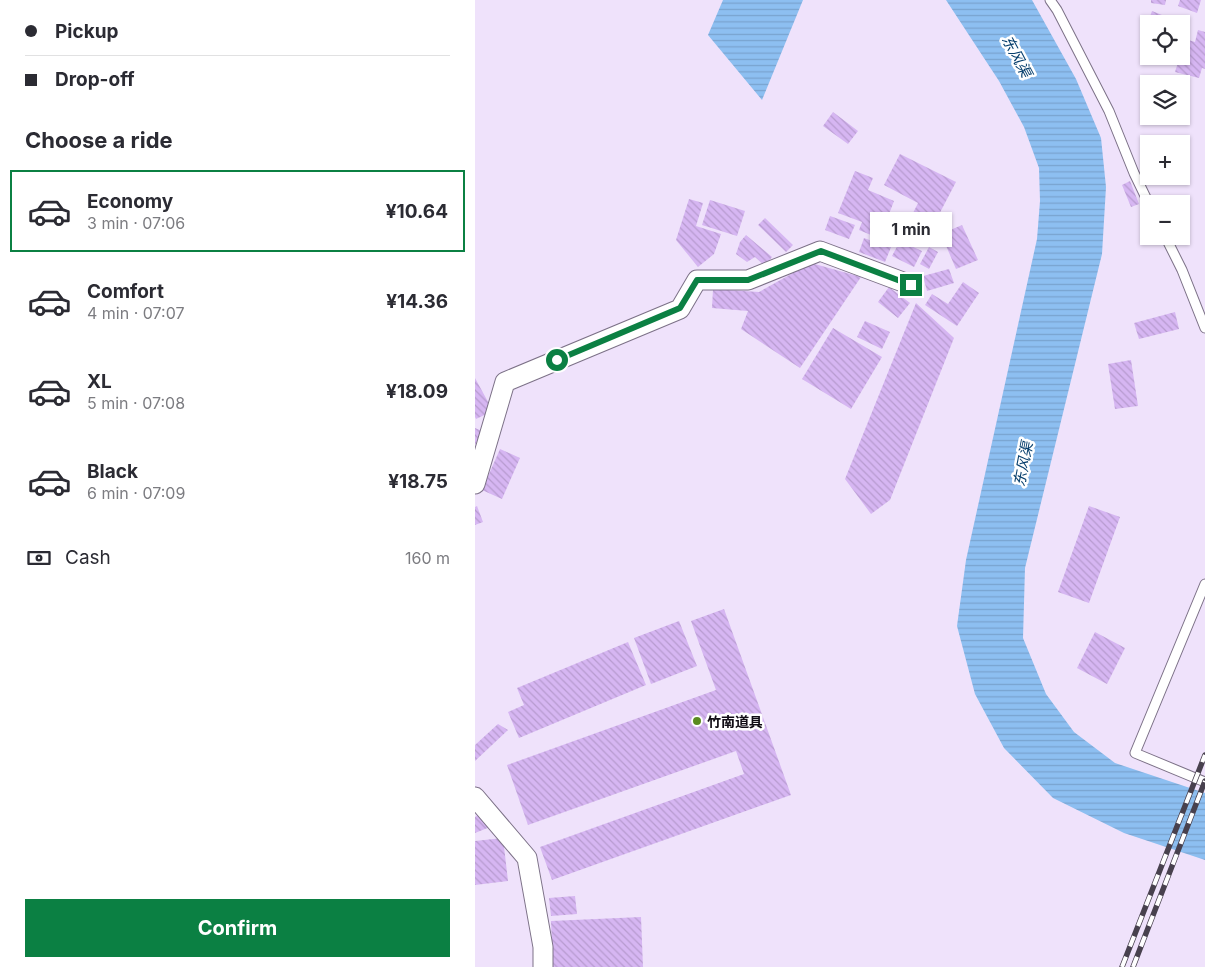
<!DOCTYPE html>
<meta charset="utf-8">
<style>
:root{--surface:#fff;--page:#f7f7f7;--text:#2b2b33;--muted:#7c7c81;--line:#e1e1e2;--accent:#0b8043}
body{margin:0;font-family:Inter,"Noto Sans SC",sans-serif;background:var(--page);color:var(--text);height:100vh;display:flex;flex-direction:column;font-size:19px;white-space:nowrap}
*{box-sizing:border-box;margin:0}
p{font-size:16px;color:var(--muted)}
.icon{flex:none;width:28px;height:28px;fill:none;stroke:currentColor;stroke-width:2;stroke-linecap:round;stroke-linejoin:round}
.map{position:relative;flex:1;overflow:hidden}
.details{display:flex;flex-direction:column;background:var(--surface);width:475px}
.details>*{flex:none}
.hud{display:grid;align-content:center;height:110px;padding:0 25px;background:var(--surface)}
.fabs{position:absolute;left:665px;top:15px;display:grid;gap:10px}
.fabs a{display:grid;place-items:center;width:50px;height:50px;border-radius:0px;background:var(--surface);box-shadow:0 1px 4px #0004;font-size:25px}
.end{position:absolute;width:22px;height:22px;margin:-11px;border:6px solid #0b8043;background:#fff;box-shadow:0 0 0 2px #fff}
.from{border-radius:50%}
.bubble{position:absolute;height:35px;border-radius:0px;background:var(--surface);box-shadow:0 1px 4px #0004;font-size:16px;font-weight:700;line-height:35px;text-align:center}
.hud b{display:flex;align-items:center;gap:18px;height:48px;font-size:19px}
.hud b+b{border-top:1px solid var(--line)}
.hud i{width:12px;height:12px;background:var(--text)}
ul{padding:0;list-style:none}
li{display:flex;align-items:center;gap:15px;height:82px;margin:0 10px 8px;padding:0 15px;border:2px solid transparent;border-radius:0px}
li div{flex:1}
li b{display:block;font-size:19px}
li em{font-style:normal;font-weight:700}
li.on{border-color:var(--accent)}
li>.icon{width:45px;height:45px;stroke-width:1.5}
h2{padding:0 25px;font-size:22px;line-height:60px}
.pay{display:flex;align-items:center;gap:12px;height:55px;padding:0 25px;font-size:19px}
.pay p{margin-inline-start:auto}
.primary-button{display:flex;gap:10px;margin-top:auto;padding:10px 25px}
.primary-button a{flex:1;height:58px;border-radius:0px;background:var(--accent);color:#fff;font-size:20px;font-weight:700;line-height:58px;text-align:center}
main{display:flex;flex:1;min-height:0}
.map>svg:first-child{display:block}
.water{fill:url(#water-rules)}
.building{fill:url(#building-back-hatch)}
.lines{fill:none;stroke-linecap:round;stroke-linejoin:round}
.service-casing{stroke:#7c7187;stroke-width:11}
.minor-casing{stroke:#7c7187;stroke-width:21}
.service{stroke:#fff;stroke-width:9}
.minor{stroke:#fff;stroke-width:19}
.rail-casing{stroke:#48414e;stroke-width:5.5}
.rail{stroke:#fff;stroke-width:4;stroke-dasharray:11;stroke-linecap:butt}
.route{stroke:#0b8043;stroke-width:6}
.poi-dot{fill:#5a8b20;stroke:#fff;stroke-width:2}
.labels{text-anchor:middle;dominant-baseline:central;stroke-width:5;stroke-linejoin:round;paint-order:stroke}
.poi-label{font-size:14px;font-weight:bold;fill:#100c14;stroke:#fff;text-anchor:start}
.water-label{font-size:15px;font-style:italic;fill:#073f6d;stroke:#fff}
</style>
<main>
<section class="details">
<div class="hud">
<b><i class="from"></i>Pickup</b>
<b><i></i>Drop-off</b>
</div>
<h2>Choose a ride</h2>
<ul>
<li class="on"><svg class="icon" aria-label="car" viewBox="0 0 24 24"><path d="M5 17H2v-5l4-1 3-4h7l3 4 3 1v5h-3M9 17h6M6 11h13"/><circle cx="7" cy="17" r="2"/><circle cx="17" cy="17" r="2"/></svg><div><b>Economy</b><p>3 min · 07:06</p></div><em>¥10.64</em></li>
<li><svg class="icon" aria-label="car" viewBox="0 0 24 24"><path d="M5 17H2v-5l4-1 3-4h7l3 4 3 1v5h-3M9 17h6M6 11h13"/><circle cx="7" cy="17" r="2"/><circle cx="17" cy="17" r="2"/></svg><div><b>Comfort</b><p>4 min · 07:07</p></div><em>¥14.36</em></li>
<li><svg class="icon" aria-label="car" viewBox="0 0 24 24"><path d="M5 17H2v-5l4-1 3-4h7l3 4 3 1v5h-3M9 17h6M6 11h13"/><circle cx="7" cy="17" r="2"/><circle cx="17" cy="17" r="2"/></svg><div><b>XL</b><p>5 min · 07:08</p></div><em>¥18.09</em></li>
<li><svg class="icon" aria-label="car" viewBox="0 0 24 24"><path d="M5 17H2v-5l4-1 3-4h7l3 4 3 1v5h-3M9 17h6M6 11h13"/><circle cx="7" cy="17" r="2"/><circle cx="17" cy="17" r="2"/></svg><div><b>Black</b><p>6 min · 07:09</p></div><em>¥18.75</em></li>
</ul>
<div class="pay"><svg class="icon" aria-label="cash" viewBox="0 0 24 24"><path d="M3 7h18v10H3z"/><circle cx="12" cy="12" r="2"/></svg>Cash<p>160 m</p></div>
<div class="primary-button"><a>Confirm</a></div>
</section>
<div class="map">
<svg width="730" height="967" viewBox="0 0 730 967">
<defs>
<pattern id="water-rules" width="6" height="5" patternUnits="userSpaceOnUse" patternTransform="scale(1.25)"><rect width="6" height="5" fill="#8dbff1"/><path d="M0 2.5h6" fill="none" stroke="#79a3ce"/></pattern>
<pattern id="building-back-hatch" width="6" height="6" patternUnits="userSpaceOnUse" patternTransform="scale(1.25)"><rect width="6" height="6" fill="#d6b6f2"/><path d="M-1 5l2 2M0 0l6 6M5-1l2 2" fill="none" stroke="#b79bcf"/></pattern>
</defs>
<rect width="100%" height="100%" fill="#efe2fb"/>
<!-- water -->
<path class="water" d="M248 0H328L287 100 233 35Z
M471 0H557L601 79 626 138 631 187 627 254 550 568 548 638 571 694 599 732 640 763 730 793V860L649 833 578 798 529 748 500 694 482 626 491 560 562 239 565 201 564 168 549 127 524 81Z"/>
<!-- building -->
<path class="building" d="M676 0H691L690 5 676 3Z
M705 0H726L722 13 703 6Z
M677 11 692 17 690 24H674V42L667 40Z
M723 30 730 32V69L727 68 724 78 700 72 705 56H706L710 39 720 42Z
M358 112 383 131 373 144 348 126Z
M425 154 481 182 459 224 438 213 443 203 409 185Z
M380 171 398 178 393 190 419 201 411 222 401 223 396 235 384 230 387 222 363 213Z
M655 181 664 204 656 207 647 185Z
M214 199 228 203 221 226 246 234 239 254 223 267 201 240Z
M235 200 270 211 262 236 227 225Z
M355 216 380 225 374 239 350 230Z
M290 218 318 245 311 252 283 225Z
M430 218 455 231 450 242 424 228Z
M487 225 503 260 481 269 466 234Z
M405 229 421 235 410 262 384 252 389 238 400 242Z
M271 235 297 257 290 266 280 257 272 262 261 254 265 242Z
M425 241 447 251 439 267 417 256Z
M454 247 463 252 454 269 445 264Z
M336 263 386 277 325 368 266 329 273 311 237 308 238 289 284 292Z
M474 269 479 283 452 291 448 276Z
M488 282 504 293 482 326 450 305 457 294 473 304Z
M414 287 435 303 423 318 403 302Z
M441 303 479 338 415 500 396 514 370 479Z
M700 312 704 329 664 339 659 323Z
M390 321 415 332 407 349 382 337Z
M358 328 407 357 376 409 327 379Z
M656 360 663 406 640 409 633 364Z
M0 378 18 411 1 419 0 417Z
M0 428 7 431 0 445Z
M25 449 45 458 27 499 7 490Z
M2 506 8 522 0 525V507Z
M614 506 645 517 614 603 583 592Z
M249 609 316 795 77 880 65 847 269 774 261 751 53 825 32 765 241 690 216 621Z
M204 621 222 666 176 684 159 638Z
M620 632 650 648 632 684 602 668Z
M153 642 171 685 44 738 33 712 49 705 42 688Z
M23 724 33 730 0 761V745Z
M3 815 15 827 0 833V817Z
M28 838 33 881 0 885V841Z
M100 896 102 914 76 916 74 898Z
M166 917 168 967H78L76 921Z"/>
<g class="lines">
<defs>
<path id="service" d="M575 0 582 10 634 111 659 173 674 204
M690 236 707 270 730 328
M730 584 660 753 730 782"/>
<path id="minor" d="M0 484 30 382 205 309 222 280H273L345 251 436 285
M0 797 52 858 68 947V967"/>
</defs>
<!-- service casing -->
<use href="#service" class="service-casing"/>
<!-- minor casing -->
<use href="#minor" class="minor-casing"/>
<!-- service -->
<use href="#service" class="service"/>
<!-- minor -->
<use href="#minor" class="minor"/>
<defs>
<path id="rail" d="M647 967 730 755
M658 967 730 781"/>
</defs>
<!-- rail casing -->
<use href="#rail" class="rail-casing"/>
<!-- rail -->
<use href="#rail" class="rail"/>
</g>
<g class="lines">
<!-- route -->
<path class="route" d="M82 360 205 308 222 280H273L346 251 436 285"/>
</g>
<!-- markers -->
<circle class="poi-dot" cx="222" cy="721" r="5"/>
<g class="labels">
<!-- poi labels -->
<g class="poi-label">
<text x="232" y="721">竹南道具</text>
</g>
<!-- water labels -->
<g class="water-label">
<text transform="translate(542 56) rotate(62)">东风渠</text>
<text transform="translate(548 464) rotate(-79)">东风渠</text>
</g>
</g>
</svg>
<div class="fabs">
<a><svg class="icon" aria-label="locate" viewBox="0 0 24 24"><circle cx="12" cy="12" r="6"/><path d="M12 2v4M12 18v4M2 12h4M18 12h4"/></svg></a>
<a><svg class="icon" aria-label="layers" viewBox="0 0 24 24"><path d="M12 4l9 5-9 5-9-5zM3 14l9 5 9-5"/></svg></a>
<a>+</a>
<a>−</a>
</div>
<i class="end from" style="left:82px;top:360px"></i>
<i class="end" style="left:436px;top:285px"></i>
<div class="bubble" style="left:395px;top:212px;width:82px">1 min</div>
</div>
</main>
